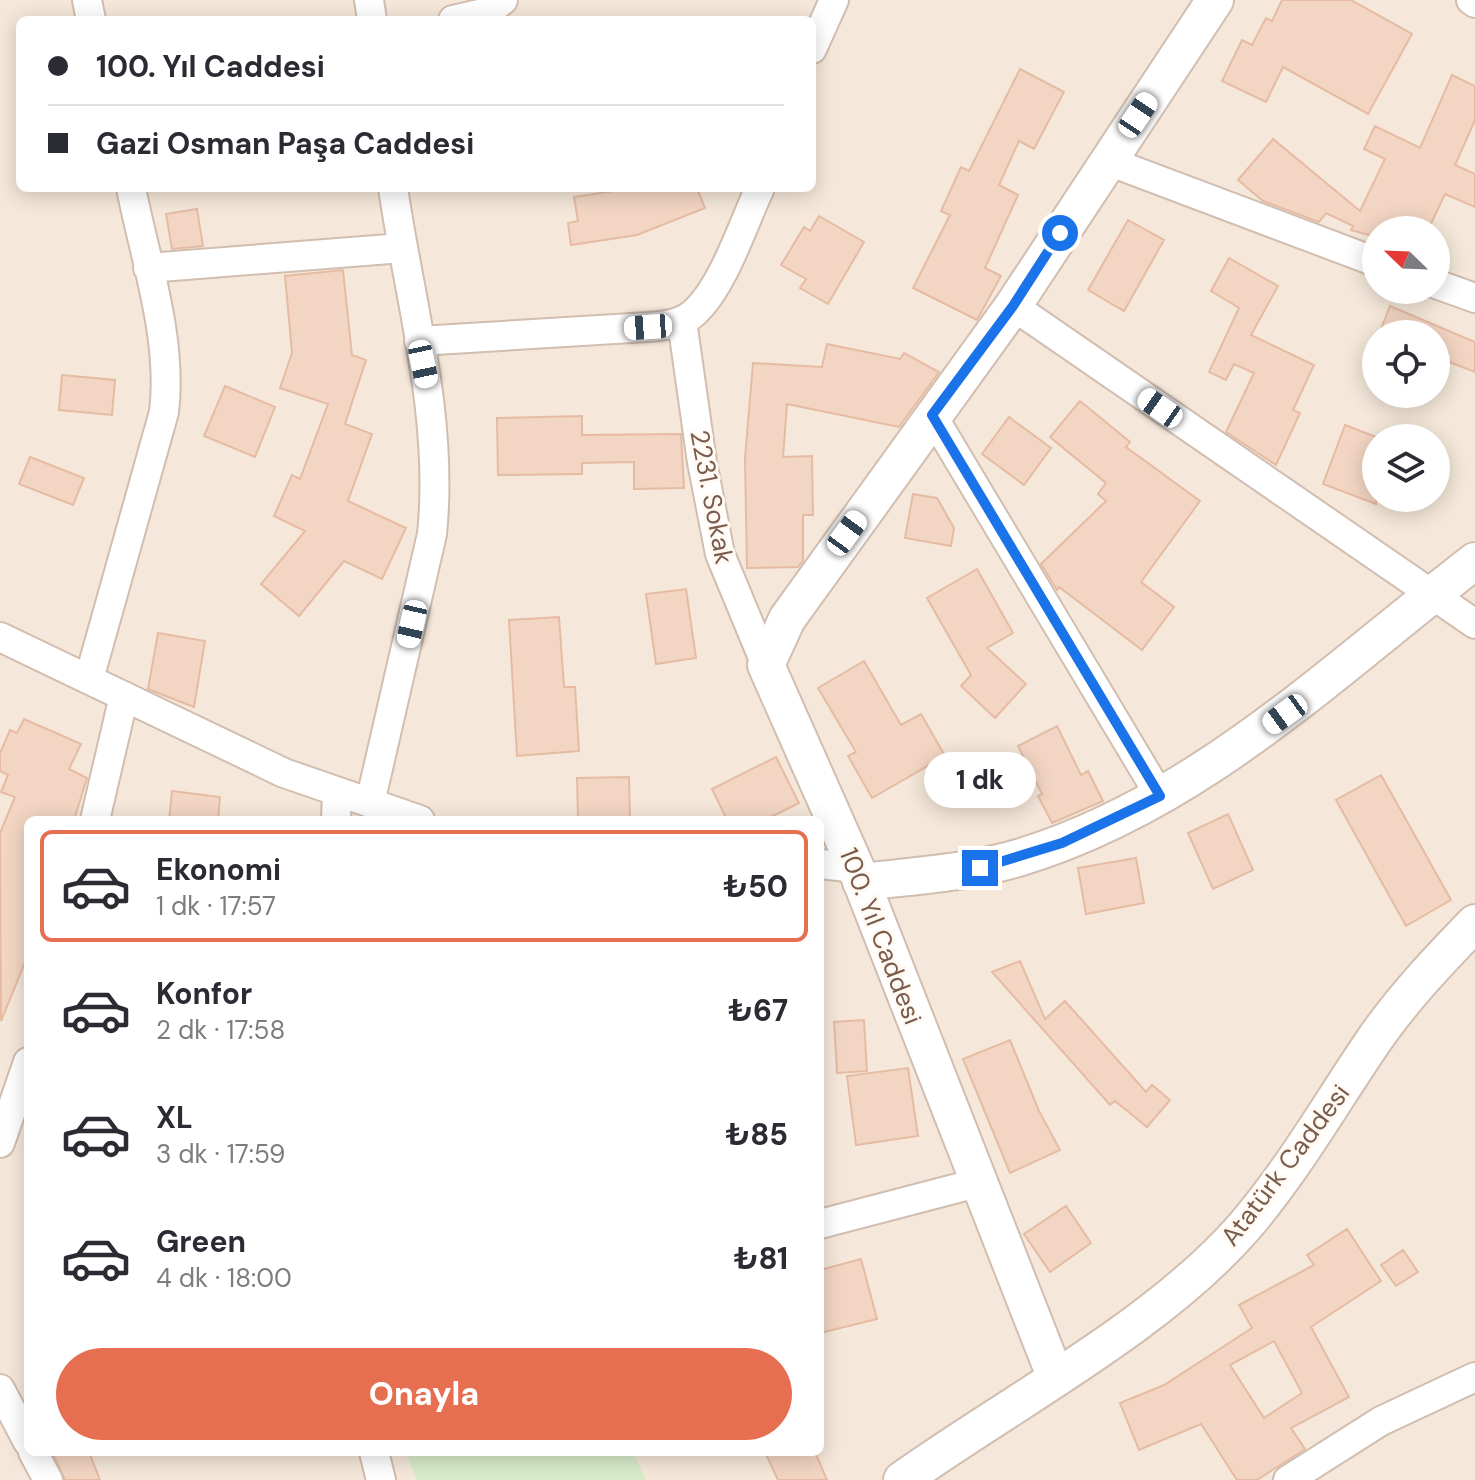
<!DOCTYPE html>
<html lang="tr">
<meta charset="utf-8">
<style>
:root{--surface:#fff;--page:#f7f7f7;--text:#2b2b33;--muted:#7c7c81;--line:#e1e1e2;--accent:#e76f51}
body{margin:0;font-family:"DM Sans",sans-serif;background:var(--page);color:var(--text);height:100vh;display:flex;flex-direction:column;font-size:30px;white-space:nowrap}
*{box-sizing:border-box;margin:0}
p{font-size:26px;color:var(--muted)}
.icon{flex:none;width:44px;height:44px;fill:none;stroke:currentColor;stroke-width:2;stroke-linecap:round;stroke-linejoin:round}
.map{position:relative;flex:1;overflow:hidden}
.drawer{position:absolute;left:24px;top:816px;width:800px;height:640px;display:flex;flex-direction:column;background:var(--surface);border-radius:12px;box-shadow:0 4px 20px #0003}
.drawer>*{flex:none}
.banner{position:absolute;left:16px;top:16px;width:800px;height:176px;border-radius:12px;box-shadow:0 4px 20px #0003;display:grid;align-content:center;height:176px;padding:0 32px;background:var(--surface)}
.needle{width:52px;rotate:293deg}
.tools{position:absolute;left:1362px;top:216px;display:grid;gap:16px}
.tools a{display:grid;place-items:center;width:88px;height:88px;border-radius:50%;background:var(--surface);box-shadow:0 4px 20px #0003;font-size:40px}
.end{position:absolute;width:36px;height:36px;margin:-18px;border:10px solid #1a73e8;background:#fff;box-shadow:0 0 0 4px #fff}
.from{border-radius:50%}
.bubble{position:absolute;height:56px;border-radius:28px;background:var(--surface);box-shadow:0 4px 20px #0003;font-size:26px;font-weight:800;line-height:56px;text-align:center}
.car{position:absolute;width:24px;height:48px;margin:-24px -12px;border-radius:10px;box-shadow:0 0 6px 2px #0007;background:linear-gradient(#fff 24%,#345 0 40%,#fff 0 76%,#345 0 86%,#fff 0)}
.banner b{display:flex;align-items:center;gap:28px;height:76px;font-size:30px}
.banner b+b{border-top:2px solid var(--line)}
.banner i{width:20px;height:20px;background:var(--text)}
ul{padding:14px 0 0;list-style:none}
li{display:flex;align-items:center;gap:24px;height:112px;margin:0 16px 12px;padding:0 16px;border:4px solid transparent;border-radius:12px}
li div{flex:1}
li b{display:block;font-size:30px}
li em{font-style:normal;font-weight:800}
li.current{border-color:var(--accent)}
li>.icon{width:72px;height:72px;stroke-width:1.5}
.action{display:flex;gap:16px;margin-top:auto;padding:16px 32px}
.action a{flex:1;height:92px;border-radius:48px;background:var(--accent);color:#fff;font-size:32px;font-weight:800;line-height:92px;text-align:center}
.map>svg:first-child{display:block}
.residential{fill:#f5e8da;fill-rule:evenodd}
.green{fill:#d8ecc9}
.building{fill:#f3d5c3;stroke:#e6bba3;stroke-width:2;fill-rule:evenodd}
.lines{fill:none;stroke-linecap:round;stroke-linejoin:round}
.minor-casing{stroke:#d1beb0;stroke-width:32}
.tertiary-casing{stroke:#d1beb0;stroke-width:40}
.minor{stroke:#fff;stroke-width:28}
.tertiary{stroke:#fff;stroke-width:36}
.route{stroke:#1a73e8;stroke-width:10}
.labels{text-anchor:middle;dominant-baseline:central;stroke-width:6;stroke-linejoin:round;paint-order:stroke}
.street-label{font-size:26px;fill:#7a5c4d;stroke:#fffaf3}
</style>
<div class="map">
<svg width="1475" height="1480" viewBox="0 0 1475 1480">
<rect width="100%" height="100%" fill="#fdf6ec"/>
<!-- residential -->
<path class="residential" d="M0 0H1475V1480H0ZM20 20H812V188H20ZM1376 230H1436V290H1376ZM1376 334H1436V394H1376ZM1376 438H1436V498H1376ZM28 820H820V1452H28Z"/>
<!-- green -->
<path class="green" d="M406 1452H633L646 1480H416Z"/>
<!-- building -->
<path class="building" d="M1282 0H1351L1412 34 1368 114 1283 67 1266 102 1222 81 1242 40 1252 45 1266 18 1272 21Z
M1020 69 1064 92 1034 149 1019 141 999 185 1018 195 985 268 1001 276 977 320 913 288 950 215 941 211 961 167 969 171Z
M1452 75 1475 86V120L1455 165 1475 174V207L1445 194 1428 230H1376V237L1351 230 1353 226 1326 213 1319 222 1263 201 1238 180 1273 139 1360 211 1385 159 1364 149 1375 126 1420 148Z
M633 188H697L705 208 637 235 571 245 568 223 578 221 574 197Z
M197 209 203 246 172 249 166 214Z
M819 216 864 242 828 304 800 288 806 279 781 265 804 227 810 231Z
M1128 220 1164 240 1124 311 1088 290Z
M1229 258 1278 286 1251 335 1314 365 1293 410 1300 413 1276 465 1226 432 1254 373 1234 364 1226 380 1209 372 1239 308 1211 291Z
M343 270 352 355 366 360 345 424 372 434 348 501 406 528 382 579 344 561 299 616 261 584 305 531 274 516 292 475 300 479 328 404 280 388 292 353 285 276Z
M1390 306 1475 342V372L1436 357V334H1379Z
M827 344 900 359 904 353 939 372 899 427 787 404 783 457 812 456 813 515H803V561L798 567 747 568 745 458 753 363 822 367Z
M62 375 115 380 112 415 59 410Z
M225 386 275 407 255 457 204 436Z
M1080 401 1130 442 1126 447 1200 501 1141 582 1174 607 1142 650 1059 587 1057 590 1041 564 1106 501 1098 494 1106 483 1050 437Z
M582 416V435L681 434 684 488 634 489V462L582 463V474L498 475 497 418Z
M1009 417 1051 448 1024 485 982 454Z
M1345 425 1376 437V504L1323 484Z
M30 457 84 478 73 505 19 484Z
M913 494 937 498 954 528 951 546 905 538Z
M977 569 1013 633 987 648 1026 684 995 718 961 686 971 675 927 598Z
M686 589 696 658 656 664 646 594Z
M559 617 564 687H575L579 751 517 756 509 620Z
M158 633 205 641 194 707 148 689Z
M864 661 901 725 921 714 945 756 872 798 848 756 856 752 818 688Z
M24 719 81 744 69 769 87 778 74 820H28V955L1 1021 0 833 15 797 1 792 8 775 0 771V753L10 730 17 733Z
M1057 726 1081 775 1088 771 1103 801 1052 823 1038 796 1042 794 1018 746Z
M776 757 799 803 765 820H727L712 789Z
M1381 775 1451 900 1406 926 1336 800Z
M629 777 630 820H578L577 778Z
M172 791 220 797 218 820H169Z
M1228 814 1253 870 1213 889 1188 833Z
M1136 858 1144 903 1086 914 1078 868Z
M1020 961 1045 1019 1065 1001 1146 1092 1152 1085 1170 1100 1147 1127 1115 1101 1110 1105 992 972Z
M864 1020 867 1071 837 1073 834 1022Z
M1010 1040 1039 1111 1060 1150 1010 1173 963 1059Z
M908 1068 918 1136 856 1145 847 1076Z
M1066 1206 1091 1243 1050 1272 1024 1234Z
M1347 1229 1381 1281 1311 1327 1349 1397 1291 1428 1305 1449 1257 1480H1237L1201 1424 1139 1450 1120 1403 1164 1385 1252 1328 1239 1305 1314 1265 1307 1255ZM1274 1341 1302 1393 1264 1418 1230 1365Z
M1403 1250 1418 1272 1396 1286 1381 1265Z
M861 1259 877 1319 820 1333V1270Z
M52 1452H89L100 1480H65Z
M765 1452H815L827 1480H778Z"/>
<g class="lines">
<defs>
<path id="minor" d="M87 0 91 20
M369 0 372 20
M1471 0 1475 3
M453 20 488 12 503 0
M812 49 834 0
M1108 161 1376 262
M148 268 402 248
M1436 284 1475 298
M1013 306 1475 624
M682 321 702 462 720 554 766 665
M419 341 648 327C664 326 683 324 695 312 724 285 743 224 760 188
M932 415 1160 796
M0 637 284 773 420 820
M89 679 164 412C173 339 145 259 131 188
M370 803 432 534C444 417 410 303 393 188
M95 820 124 696
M336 820 337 792
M820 864 856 868
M0 1143 28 1062
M820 1224 977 1183
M0 1389 28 1442
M33 1452 48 1480
M374 1452 381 1480
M1288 1480 1381 1421 1475 1377"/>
<path id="tertiary" d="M861 882C913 876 967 873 1018 858 1197 804 1331 672 1475 561
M1055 1376 856 868 766 665 787 619 1013 306 1215 0
M902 1480C1010 1403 1158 1326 1244 1227 1293 1170 1330 1105 1372 1043 1402 999 1439 960 1475 923"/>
</defs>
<!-- minor casing -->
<use href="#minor" class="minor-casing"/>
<!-- tertiary casing -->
<use href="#tertiary" class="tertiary-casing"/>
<!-- minor -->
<use href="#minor" class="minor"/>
<!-- tertiary -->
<use href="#tertiary" class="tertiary"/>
</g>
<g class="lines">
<!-- route -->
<path class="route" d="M980 868 1062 843 1160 796 932 415 1013 306 1060 233"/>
</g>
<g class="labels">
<!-- street labels -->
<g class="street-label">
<text transform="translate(712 497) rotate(79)">2231. Sokak</text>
<text transform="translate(881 936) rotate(69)">100. Yıl Caddesi</text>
<text transform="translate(1285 1165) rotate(-53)">Atatürk Caddesi</text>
</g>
</g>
</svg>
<div class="tools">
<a><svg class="needle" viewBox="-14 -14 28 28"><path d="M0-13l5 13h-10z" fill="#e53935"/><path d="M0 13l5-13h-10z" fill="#7c7c81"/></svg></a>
<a><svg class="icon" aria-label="locate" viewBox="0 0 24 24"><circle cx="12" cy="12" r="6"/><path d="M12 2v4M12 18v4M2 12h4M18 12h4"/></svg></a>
<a><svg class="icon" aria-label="layers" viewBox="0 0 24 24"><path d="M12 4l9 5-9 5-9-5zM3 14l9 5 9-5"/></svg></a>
</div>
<i class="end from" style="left:1060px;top:233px"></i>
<i class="end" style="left:980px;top:868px"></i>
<div class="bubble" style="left:924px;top:752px;width:112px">1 dk</div>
<i class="car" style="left:1138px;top:115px;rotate:34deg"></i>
<i class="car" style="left:648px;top:327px;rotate:266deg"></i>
<i class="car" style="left:423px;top:364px;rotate:168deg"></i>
<i class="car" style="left:1160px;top:408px;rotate:305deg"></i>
<i class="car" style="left:847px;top:533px;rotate:36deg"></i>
<i class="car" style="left:412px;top:624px;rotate:193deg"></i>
<i class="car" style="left:1285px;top:714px;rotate:234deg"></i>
<div class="banner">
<b><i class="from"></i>100. Yıl Caddesi</b>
<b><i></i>Gazi Osman Paşa Caddesi</b>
</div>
<section class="drawer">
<ul>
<li class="current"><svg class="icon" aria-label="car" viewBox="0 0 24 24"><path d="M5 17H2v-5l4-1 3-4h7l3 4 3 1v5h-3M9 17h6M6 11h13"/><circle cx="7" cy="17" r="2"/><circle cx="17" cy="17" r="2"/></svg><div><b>Ekonomi</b><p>1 dk · 17:57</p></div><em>₺50</em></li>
<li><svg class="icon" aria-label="car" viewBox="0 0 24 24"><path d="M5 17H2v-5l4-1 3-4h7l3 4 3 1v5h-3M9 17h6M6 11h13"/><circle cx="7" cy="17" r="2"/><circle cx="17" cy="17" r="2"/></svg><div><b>Konfor</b><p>2 dk · 17:58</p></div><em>₺67</em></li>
<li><svg class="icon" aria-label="car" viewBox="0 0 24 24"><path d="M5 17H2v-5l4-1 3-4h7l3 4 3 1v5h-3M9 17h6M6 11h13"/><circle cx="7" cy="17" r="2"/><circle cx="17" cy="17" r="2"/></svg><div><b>XL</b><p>3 dk · 17:59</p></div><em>₺85</em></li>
<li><svg class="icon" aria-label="car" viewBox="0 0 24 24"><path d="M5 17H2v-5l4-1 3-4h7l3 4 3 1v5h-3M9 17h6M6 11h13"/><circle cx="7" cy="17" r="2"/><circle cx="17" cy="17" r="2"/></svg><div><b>Green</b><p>4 dk · 18:00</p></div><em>₺81</em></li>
</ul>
<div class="action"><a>Onayla</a></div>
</section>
</div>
